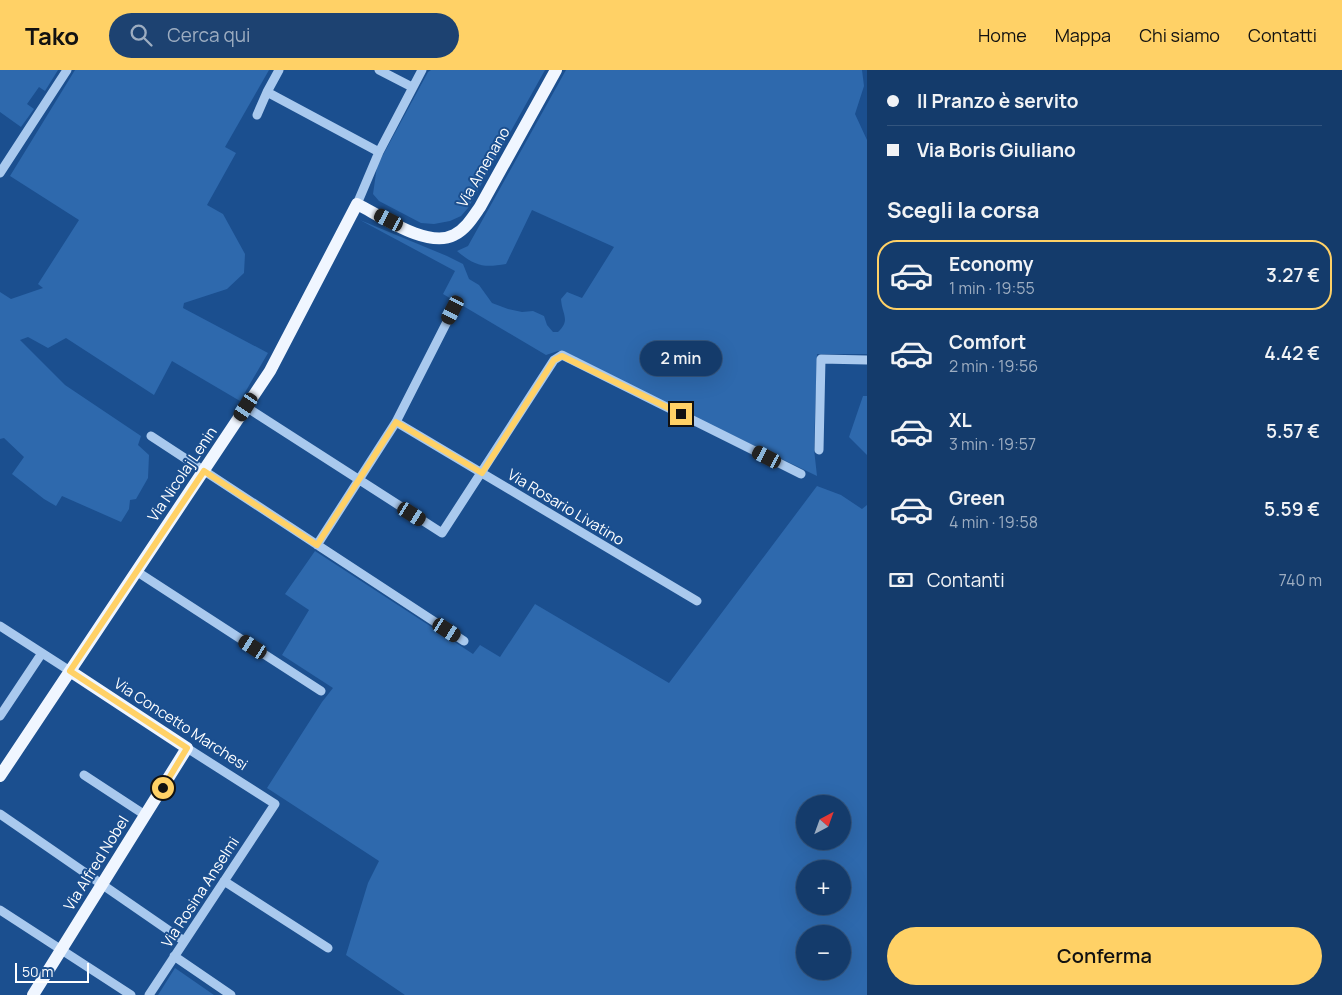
<!DOCTYPE html>
<html lang="it">
<meta charset="utf-8">
<style>
:root{--surface:#143b6b;--page:#1d4271;--text:#f1f3f6;--muted:#9dadc1;--line:#33557e;--accent:#ffd166}
body{margin:0;font-family:Manrope,sans-serif;background:var(--page);color:var(--text);height:100vh;display:flex;flex-direction:column;font-size:19px;white-space:nowrap}
*{box-sizing:border-box;margin:0}
p{font-size:16px;color:var(--muted)}
.icon{flex:none;width:28px;height:28px;fill:none;stroke:currentColor;stroke-width:2;stroke-linecap:round;stroke-linejoin:round}
.map{position:relative;flex:1;overflow:hidden}
.details{display:flex;flex-direction:column;background:var(--surface);width:475px}
.details>*{flex:none}
.top-card{display:grid;align-content:center;height:110px;padding:0 20px;background:var(--surface)}
.needle{width:32px;rotate:41deg}
.controls{position:absolute;left:796px;top:725px;display:grid;gap:10px}
.controls a{display:grid;place-items:center;width:55px;height:55px;border-radius:50%;background:var(--surface);box-shadow:0 5px 20px #0002,0 0 0 1px var(--line);font-size:25px}
.scale{position:absolute;left:15px;bottom:12px;width:74px;box-sizing:border-box;padding-left:5px;border:2px solid #fff;border-top:0;font-size:14px;line-height:18px;white-space:nowrap;color:#fff;-webkit-text-stroke:4px #1b4f8f;paint-order:stroke}
.end{position:absolute;width:22px;height:22px;margin:-11px;border:6px solid #ffd166;background:#111;box-shadow:0 0 0 2px #111}
.from{border-radius:50%}
.bubble{position:absolute;height:35px;border-radius:18px;background:var(--surface);box-shadow:0 5px 20px #0002,0 0 0 1px var(--line);font-size:16px;font-weight:600;line-height:35px;text-align:center}
.car{position:absolute;width:15px;height:30px;margin:-15px -8px;border-radius:6px;box-shadow:0 0 4px 1px #0007;background:linear-gradient(#222 24%,#8ab4d8 0 40%,#222 0 76%,#8ab4d8 0 86%,#222 0)}
.top-card b{display:flex;align-items:center;gap:18px;height:48px;font-size:19px}
.top-card b+b{border-top:1px solid var(--line)}
.top-card i{width:12px;height:12px;background:var(--text)}
ul{padding:0;list-style:none}
li{display:flex;align-items:center;gap:15px;height:70px;margin:0 10px 8px;padding:0 10px;border:2px solid transparent;border-radius:20px}
li div{flex:1}
li b{display:block;font-size:19px}
li em{font-style:normal;font-weight:600}
li.active{border-color:var(--accent)}
li>.icon{width:45px;height:45px;stroke-width:1.5}
h2{padding:0 20px;font-size:22px;line-height:60px}
.pay{display:flex;align-items:center;gap:12px;height:55px;padding:0 20px;font-size:19px}
.pay p{margin-inline-start:auto}
.cta{display:flex;gap:10px;margin-top:auto;padding:10px 20px}
.cta a{flex:1;height:58px;border-radius:30px;background:var(--accent);color:#111;font-size:20px;font-weight:600;line-height:58px;text-align:center}
header{display:flex;align-items:center;gap:30px;box-sizing:border-box;height:70px;padding:0 25px;background:var(--accent);color:#111}
header strong{font-size:24px}
nav{display:flex;gap:28px;margin-inline-start:auto;font-size:18px}
.search{width:350px;height:45px;background:var(--page);display:flex;align-items:center;gap:12px;box-sizing:border-box;padding:0 18px;border-radius:28px;color:var(--muted);font-size:19px}
main{display:flex;flex:1;min-height:0}
.map>svg:first-child{display:block}
.green{fill:#2e69ad;fill-rule:evenodd}
.lines{fill:none;stroke-linecap:round;stroke-linejoin:round}
.minor{stroke:#a9c9ee;stroke-width:9}
.major{stroke:#f0f6ff;stroke-width:12}
.route{stroke:#ffd166;stroke-width:6}
.labels{text-anchor:middle;dominant-baseline:central;stroke-width:4;stroke-linejoin:round;paint-order:stroke}
.street-label{font-size:15px;fill:#fff;stroke:#1b4f8f}
</style>
<header>
<strong>Tako</strong>
<div class="search"><svg class="icon" aria-label="search" viewBox="0 0 24 24"><circle cx="10" cy="10" r="6"/><path d="M15 15l6 6"/></svg>Cerca qui</div>
<nav><a>Home</a><a>Mappa</a><a>Chi siamo</a><a>Contatti</a></nav>
</header>
<main>
<div class="map">
<svg width="867" height="925" viewBox="0 0 867 925">
<rect width="100%" height="100%" fill="#1b4f8f"/>
<!-- green -->
<path class="green" d="M0 0H58L45 21 39 17 27 34 34 39 21 57 0 42Z
M75 0H269L225 77 236 83 207 135 223 144 245 184 244 203 227 219 184 233 183 238 268 283 240 331 172 291 154 325 66 268 48 278 28 267 20 270 65 315 141 366 138 375 149 385 148 408 136 429 130 430 129 439 121 452 62 426 56 436 44 429 12 404 24 387 4 368 0 369V222L11 229 43 218 38 214 79 150 10 106Z
M431 0H545L468 138 461 146 450 151 434 154 421 153 379 131 373 124 377 96 428 2Z
M566 0H862L864 16 855 44 867 70V284H817L814 379 817 406 558 281 546 285 443 224 455 201 360 150 447 186 463 194 469 209 479 215 492 233 508 239 522 242 533 241 544 246 547 255 553 262H558C571 250 562 245 561 229L567 222 582 228 614 177 532 140 506 194C483 198 475 196 457 181L468 176Z
M863 326H867V385L849 367Z
M817 416 841 425 862 439 867 435V925H405L346 885 368 813 379 791 267 718 322 632 333 618 282 585 309 540 285 524 315 481 473 584 480 575 500 587 535 534 669 613ZM805 734H842V771H805ZM805 799H842V836H805ZM805 864H842V901H805Z
M175 898 214 925H158Z"/>
<g class="lines">
<!-- minor -->
<path class="minor" d="M379 0 412 17
M267 22 379 82
M257 45 267 22 279 0
M0 103 67 0
M357 134 379 82 422 0
M246 337 442 463 554 290 562 285 801 404
M396 352 697 531
M151 366 464 571
M819 380 821 289 867 290
M317 475 396 352 453 240
M136 501 321 621
M0 556 70 601
M0 646 42 583
M84 705 145 745
M0 744 184 871
M224 811 328 878
M0 840 131 925
M174 886 231 925
M149 925 275 734 187 678"/>
<!-- major -->
<path class="major" d="M0 706 270 301 357 134C381 146 428 179 454 165 466 159 473 147 480 137L556 0
M33 925 187 678 70 601"/>
</g>
<g class="lines">
<!-- route -->
<path class="route" d="M163 718 187 678 70 601 204 401 317 475 396 352 482 403 554 290 562 286 681 344"/>
</g>
<g class="labels">
<!-- street labels -->
<g class="street-label">
<text transform="translate(483 97) rotate(-60)">Via Amenano</text>
<text transform="translate(182 404) rotate(-56)">Via Nicolaj Lenin</text>
<text transform="translate(566 437) rotate(31)">Via Rosario Livatino</text>
<text transform="translate(181 654) rotate(33)">Via Concetto Marchesi</text>
<text transform="translate(96 793) rotate(-58)">Via Alfred Nobel</text>
<text transform="translate(200 822) rotate(-57)">Via Rosina Anselmi</text>
</g>
</g>
</svg>
<div class="controls">
<a><svg class="needle" viewBox="-14 -14 28 28"><path d="M0-13l5 13h-10z" fill="#e53935"/><path d="M0 13l5-13h-10z" fill="#9dadc1"/></svg></a>
<a>+</a>
<a>−</a>
</div>
<div class="scale">50 m</div>
<i class="end from" style="left:163px;top:718px"></i>
<i class="end" style="left:681px;top:344px"></i>
<div class="bubble" style="left:640px;top:271px;width:82px">2 min</div>
<i class="car" style="left:389px;top:150px;rotate:297deg"></i>
<i class="car" style="left:453px;top:240px;rotate:207deg"></i>
<i class="car" style="left:246px;top:337px;rotate:213deg"></i>
<i class="car" style="left:767px;top:387px;rotate:297deg"></i>
<i class="car" style="left:412px;top:444px;rotate:122deg"></i>
<i class="car" style="left:447px;top:560px;rotate:123deg"></i>
<i class="car" style="left:253px;top:577px;rotate:303deg"></i>
</div>
<section class="details">
<div class="top-card">
<b><i class="from"></i>Il Pranzo è servito</b>
<b><i></i>Via Boris Giuliano</b>
</div>
<h2>Scegli la corsa</h2>
<ul>
<li class="active"><svg class="icon" aria-label="car" viewBox="0 0 24 24"><path d="M5 17H2v-5l4-1 3-4h7l3 4 3 1v5h-3M9 17h6M6 11h13"/><circle cx="7" cy="17" r="2"/><circle cx="17" cy="17" r="2"/></svg><div><b>Economy</b><p>1 min · 19:55</p></div><em>3.27 €</em></li>
<li><svg class="icon" aria-label="car" viewBox="0 0 24 24"><path d="M5 17H2v-5l4-1 3-4h7l3 4 3 1v5h-3M9 17h6M6 11h13"/><circle cx="7" cy="17" r="2"/><circle cx="17" cy="17" r="2"/></svg><div><b>Comfort</b><p>2 min · 19:56</p></div><em>4.42 €</em></li>
<li><svg class="icon" aria-label="car" viewBox="0 0 24 24"><path d="M5 17H2v-5l4-1 3-4h7l3 4 3 1v5h-3M9 17h6M6 11h13"/><circle cx="7" cy="17" r="2"/><circle cx="17" cy="17" r="2"/></svg><div><b>XL</b><p>3 min · 19:57</p></div><em>5.57 €</em></li>
<li><svg class="icon" aria-label="car" viewBox="0 0 24 24"><path d="M5 17H2v-5l4-1 3-4h7l3 4 3 1v5h-3M9 17h6M6 11h13"/><circle cx="7" cy="17" r="2"/><circle cx="17" cy="17" r="2"/></svg><div><b>Green</b><p>4 min · 19:58</p></div><em>5.59 €</em></li>
</ul>
<div class="pay"><svg class="icon" aria-label="cash" viewBox="0 0 24 24"><path d="M3 7h18v10H3z"/><circle cx="12" cy="12" r="2"/></svg>Contanti<p>740 m</p></div>
<div class="cta"><a>Conferma</a></div>
</section>
</main>
